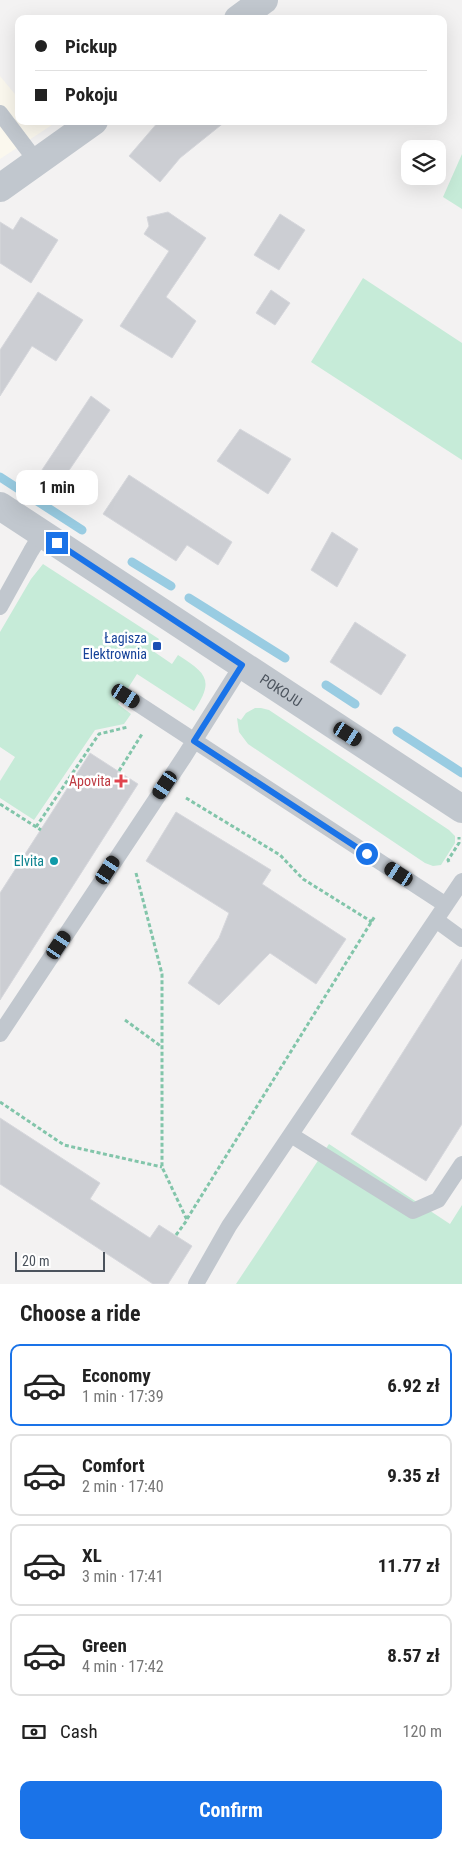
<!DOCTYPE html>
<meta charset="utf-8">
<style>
:root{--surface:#fff;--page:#f6f6f6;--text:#222;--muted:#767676;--line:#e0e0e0;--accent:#1a73e8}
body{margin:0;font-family:"Roboto Condensed",sans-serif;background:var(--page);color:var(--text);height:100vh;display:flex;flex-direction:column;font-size:19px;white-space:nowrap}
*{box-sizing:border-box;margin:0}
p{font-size:16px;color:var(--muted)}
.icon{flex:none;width:28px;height:28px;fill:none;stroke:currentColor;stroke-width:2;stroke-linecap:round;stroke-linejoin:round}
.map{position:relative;height:1284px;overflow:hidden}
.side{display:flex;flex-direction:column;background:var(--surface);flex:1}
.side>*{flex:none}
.banner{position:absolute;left:15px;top:15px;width:432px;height:110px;border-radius:10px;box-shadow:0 5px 20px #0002;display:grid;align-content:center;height:110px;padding:0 20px;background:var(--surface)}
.tools{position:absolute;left:401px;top:140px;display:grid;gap:10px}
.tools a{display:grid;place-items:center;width:45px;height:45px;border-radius:10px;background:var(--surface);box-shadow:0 5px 20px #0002;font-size:25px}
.scale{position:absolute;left:15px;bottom:12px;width:90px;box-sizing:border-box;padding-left:5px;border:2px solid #4b535d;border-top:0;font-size:14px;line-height:18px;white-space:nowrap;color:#4b535d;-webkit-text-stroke:4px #fff;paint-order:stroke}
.end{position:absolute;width:22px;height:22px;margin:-11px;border:6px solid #1a73e8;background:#fff;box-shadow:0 0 0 2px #fff}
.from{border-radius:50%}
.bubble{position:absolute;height:35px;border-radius:10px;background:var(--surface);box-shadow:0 5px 20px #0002;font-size:16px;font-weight:700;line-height:35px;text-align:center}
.car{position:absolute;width:15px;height:30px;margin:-15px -8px;border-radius:6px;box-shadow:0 0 4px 1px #0007;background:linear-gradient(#222 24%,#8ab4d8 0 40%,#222 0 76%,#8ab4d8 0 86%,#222 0)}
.banner b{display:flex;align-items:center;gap:18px;height:48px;font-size:19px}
.banner b+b{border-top:1px solid var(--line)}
.banner i{width:12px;height:12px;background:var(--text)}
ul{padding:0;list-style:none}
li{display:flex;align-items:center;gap:15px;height:82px;margin:0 10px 8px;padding:0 10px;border:2px solid var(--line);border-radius:10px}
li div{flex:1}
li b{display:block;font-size:19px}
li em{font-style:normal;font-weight:700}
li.active{border-color:var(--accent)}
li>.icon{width:45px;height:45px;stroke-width:1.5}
h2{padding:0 20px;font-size:22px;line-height:60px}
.pay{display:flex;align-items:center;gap:12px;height:55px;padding:0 20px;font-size:19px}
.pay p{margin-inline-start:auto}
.cta{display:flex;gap:10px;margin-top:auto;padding:10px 20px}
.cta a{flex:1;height:58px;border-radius:10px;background:var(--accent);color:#fff;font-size:20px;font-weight:700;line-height:58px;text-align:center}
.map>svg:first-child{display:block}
.commercial{fill:#fbf8ee}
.green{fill:#c6ebd8}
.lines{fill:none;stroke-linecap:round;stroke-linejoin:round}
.stream{stroke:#99cce2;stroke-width:9}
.building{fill:#ccced3;stroke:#d6d7dc}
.path{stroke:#82c5aa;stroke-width:3;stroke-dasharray:4 2.5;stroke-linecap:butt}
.service{stroke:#c1c7ce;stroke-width:16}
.minor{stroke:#c1c7ce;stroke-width:28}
.tertiary{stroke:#c1c7ce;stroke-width:28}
.route{stroke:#1a73e8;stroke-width:6}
.transit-dot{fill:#1a4fb4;stroke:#fff;stroke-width:2}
.health-dot{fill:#e0444e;stroke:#fff;stroke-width:2}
.culture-dot{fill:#0f9aa8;stroke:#fff;stroke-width:2}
.labels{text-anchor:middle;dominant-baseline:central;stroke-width:5;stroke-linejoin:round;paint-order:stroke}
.transit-label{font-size:14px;fill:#164399;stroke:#fff;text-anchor:end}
.street-label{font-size:14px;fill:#4b535d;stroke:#fff}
.health-label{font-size:14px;fill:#be3a42;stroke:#fff;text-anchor:end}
.culture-label{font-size:14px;fill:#0d838f;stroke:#fff;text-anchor:end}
</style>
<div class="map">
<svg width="462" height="1284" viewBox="0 0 462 1284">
<rect width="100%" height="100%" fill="#f3f2f2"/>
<!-- commercial -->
<path class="commercial" d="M0 76 19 99V121H41L52 125 0 159Z"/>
<!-- green -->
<path class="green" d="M462 154V209L443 197Z
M363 278 462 343V460L311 362Z
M43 564 159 639 153 651 172 664 178 655C206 673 215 680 194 711L137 674 118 704 131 714 124 724 95 730 34 820 0 798V781L15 757 0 747V632L31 579Z
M255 708H261L269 710 449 830 455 836V843L441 865 433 866 425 863 248 744 239 732 237 718 241 720 246 713Z
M329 1144 450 1224 462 1205V1284H236Z"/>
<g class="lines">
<!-- stream -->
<path class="stream" d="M0 477 82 530
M132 562 171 586
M189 598 285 658
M326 685 355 704
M397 731 462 773"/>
</g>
<!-- building -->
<path class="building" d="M159 121H226L180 158 160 182 129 156Z
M168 212 206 238 166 297 196 321 172 358 120 326 169 251 144 234 149 226 147 217Z
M280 214 305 230 279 270 254 255Z
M21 217 58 240 31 283 0 263V222L13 230Z
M271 290 290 303 275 325 256 313Z
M38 292 83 320 56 361 32 346 0 396V350Z
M91 396 110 410 53 494 34 482Z
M240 429 291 459 268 494 217 461Z
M129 475 232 542 218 565 187 545 176 561 103 514Z
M332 532 358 549 337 587 311 570Z
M355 622 406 655 381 695 330 662Z
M90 753 138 784 0 1000V893Z
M176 812 271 870 262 884 346 939 316 984 270 953 219 1005 188 983 219 938 229 913 146 861Z
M462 959V1124L426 1181 351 1134Z
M0 1118 100 1183 90 1199 150 1238 159 1225 192 1246 168 1284H153L0 1184Z"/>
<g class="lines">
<!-- path -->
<path class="path" d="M119 771 142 734
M186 798 280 855 303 879 372 922
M0 804 41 830
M36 827 99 734 128 727
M449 862 448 860 459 843V837
M136 873 162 974V1167L187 1220 176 1235
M125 1020 162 1047
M0 1102 64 1145 162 1167
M187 1219 375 916"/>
<!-- service -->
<path class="service" d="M0 113 37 162
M0 607 31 551 42 533
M126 696 446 905
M436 920 462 939
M0 1034 184 757 242 665
M291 1135 413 1211 438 1200 462 1164
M196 1284 229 1226 462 881"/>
<!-- minor -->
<path class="minor" d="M238 19 264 0
M0 188 94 121"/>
<!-- tertiary -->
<path class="tertiary" id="s1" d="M0 506 462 809"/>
</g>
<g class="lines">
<!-- route -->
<path class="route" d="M57 543 242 665 194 741 367 854"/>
</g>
<!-- markers -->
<rect class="transit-dot" x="152" y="641" width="10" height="10" rx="2.5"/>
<path class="health-dot" d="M118.5 773.5h5v5h5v5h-5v5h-5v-5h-5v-5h5z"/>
<circle class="culture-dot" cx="54" cy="861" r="5"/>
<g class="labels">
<!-- transit labels -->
<g class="transit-label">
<text x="147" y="638">Łagisza<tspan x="147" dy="16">Elektrownia</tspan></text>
</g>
<!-- street labels -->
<g class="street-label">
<text stroke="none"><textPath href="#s1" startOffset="336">POKOJU</textPath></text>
</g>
<!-- health labels -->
<g class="health-label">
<text x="111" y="781">Apovita</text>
</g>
<!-- culture labels -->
<g class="culture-label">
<text x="44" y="861">Elvita</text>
</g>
</g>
</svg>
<div class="tools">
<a><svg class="icon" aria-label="layers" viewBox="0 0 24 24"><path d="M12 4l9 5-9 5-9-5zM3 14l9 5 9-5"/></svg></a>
</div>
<div class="scale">20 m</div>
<i class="end from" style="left:367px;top:854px"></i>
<i class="end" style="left:57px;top:543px"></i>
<div class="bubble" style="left:16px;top:470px;width:82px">1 min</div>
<i class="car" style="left:126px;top:696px;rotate:123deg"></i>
<i class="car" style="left:348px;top:734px;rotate:123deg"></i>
<i class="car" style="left:165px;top:785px;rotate:214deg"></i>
<i class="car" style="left:108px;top:870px;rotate:33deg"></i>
<i class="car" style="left:399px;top:874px;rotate:303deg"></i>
<i class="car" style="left:59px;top:945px;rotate:34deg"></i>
<div class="banner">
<b><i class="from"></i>Pickup</b>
<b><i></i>Pokoju</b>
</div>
</div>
<section class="side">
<h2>Choose a ride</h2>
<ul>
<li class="active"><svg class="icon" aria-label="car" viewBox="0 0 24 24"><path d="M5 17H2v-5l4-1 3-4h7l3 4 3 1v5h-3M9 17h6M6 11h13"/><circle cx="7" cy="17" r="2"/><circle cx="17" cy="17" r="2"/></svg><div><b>Economy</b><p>1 min · 17:39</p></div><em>6.92 zł</em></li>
<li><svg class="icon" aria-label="car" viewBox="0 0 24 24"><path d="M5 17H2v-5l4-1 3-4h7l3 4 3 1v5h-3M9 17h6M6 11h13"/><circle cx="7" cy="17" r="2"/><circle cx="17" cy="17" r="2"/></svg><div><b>Comfort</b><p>2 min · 17:40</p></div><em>9.35 zł</em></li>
<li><svg class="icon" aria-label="car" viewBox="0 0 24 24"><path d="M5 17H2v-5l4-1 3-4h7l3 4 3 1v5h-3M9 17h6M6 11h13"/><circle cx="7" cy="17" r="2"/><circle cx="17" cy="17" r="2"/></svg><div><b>XL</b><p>3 min · 17:41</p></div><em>11.77 zł</em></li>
<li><svg class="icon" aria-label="car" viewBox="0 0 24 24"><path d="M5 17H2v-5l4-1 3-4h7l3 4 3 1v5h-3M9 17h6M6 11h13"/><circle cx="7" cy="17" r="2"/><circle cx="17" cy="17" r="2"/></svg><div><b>Green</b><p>4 min · 17:42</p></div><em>8.57 zł</em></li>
</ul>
<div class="pay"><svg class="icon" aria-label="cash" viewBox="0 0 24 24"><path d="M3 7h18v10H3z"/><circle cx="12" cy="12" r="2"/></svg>Cash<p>120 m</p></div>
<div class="cta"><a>Confirm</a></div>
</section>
